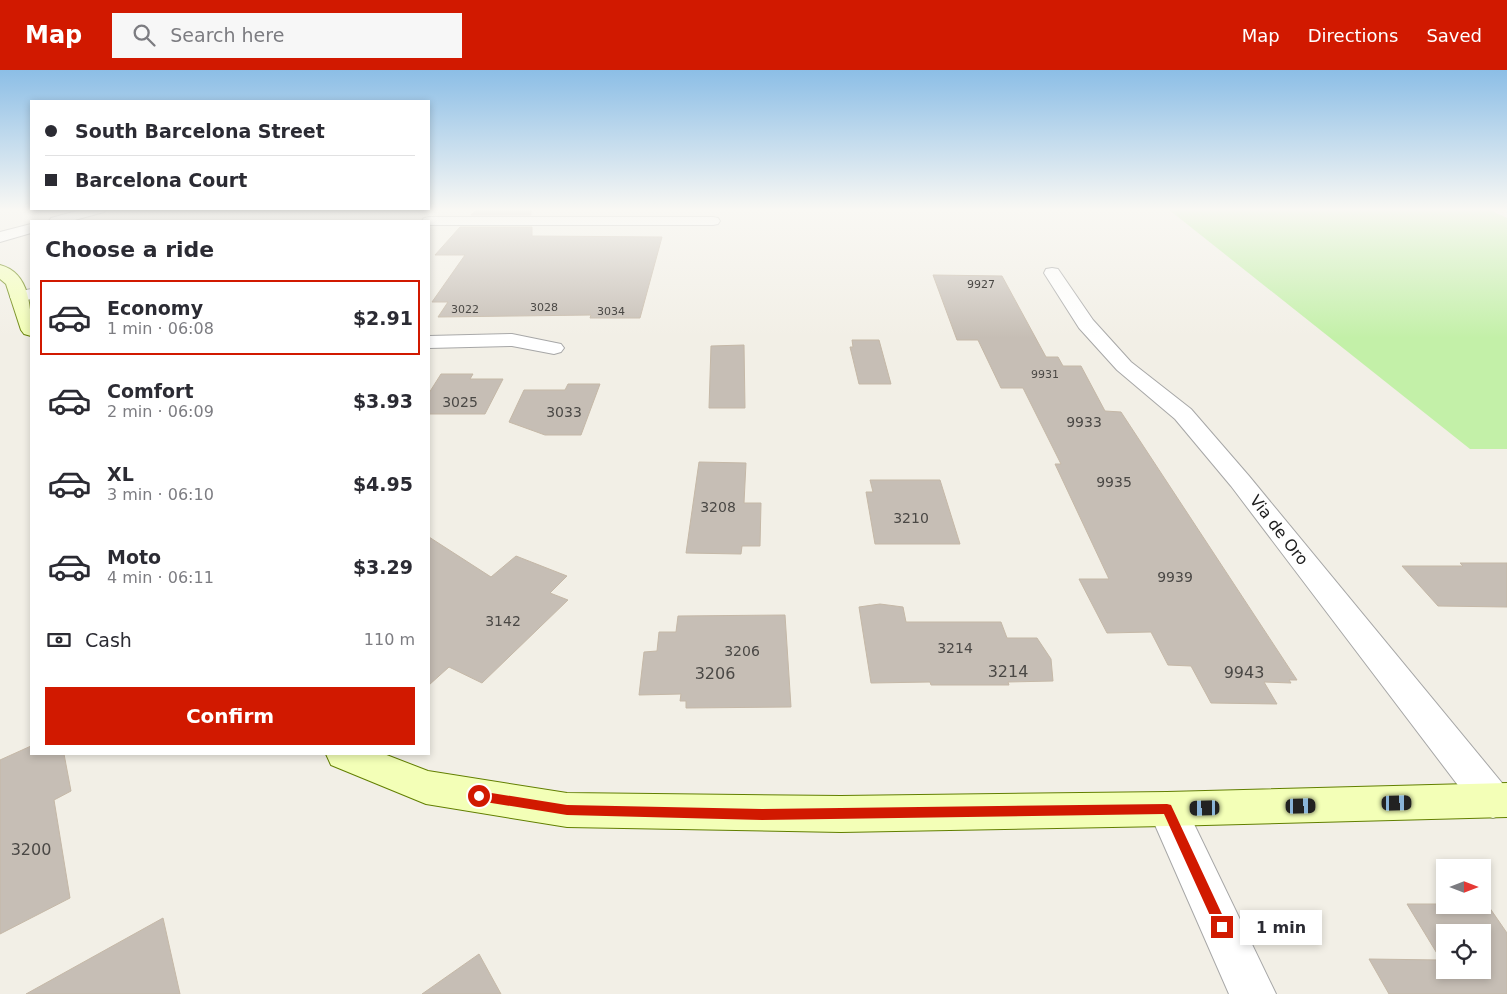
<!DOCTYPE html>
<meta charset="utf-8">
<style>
:root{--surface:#fff;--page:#f7f7f7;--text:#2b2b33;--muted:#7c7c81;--line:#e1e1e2;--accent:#d11900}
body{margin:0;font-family:"DejaVu Sans",sans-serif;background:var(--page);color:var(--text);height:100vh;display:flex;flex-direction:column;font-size:19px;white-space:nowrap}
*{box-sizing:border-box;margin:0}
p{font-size:16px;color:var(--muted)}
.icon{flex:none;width:28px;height:28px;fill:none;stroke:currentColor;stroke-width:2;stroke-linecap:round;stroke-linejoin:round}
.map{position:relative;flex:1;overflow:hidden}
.sheet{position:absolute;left:30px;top:150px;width:400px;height:535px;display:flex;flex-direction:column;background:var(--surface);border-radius:0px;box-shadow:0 2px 8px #0003}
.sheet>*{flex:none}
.guide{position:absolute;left:30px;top:30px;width:400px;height:110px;border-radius:0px;box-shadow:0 2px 8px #0003;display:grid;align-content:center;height:110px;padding:0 15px;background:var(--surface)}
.needle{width:32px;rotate:90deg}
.buttons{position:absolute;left:1436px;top:789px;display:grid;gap:10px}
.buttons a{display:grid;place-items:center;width:55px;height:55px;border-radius:0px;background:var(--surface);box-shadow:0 2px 8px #0003;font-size:25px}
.end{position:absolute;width:22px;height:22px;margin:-11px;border:6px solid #d11900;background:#fff;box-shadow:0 0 0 2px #fff}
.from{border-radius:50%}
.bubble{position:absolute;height:35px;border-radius:0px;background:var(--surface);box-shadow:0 2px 8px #0003;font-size:16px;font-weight:700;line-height:35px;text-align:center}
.car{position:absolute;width:15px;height:30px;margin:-15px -8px;border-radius:6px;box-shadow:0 0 4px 1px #0007;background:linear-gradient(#222 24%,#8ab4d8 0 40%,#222 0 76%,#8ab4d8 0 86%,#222 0)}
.guide b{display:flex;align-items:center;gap:18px;height:48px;font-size:19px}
.guide b+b{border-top:1px solid var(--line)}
.guide i{width:12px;height:12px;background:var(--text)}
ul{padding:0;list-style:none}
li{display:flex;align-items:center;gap:15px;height:75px;margin:0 10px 8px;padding:0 5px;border:2px solid transparent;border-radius:0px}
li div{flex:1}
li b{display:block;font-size:19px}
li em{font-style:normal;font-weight:700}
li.selected{border-color:var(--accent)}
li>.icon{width:45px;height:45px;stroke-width:1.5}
h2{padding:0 15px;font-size:22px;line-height:60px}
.pay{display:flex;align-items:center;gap:12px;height:55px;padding:0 15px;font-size:19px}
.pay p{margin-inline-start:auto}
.action{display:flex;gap:10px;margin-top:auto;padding:10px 15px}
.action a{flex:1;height:58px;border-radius:0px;background:var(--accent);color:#fff;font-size:20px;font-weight:700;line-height:58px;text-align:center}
header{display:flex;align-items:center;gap:30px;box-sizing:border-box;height:70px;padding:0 25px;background:var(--accent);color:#fff}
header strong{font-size:24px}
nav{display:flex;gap:28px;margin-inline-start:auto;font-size:18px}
.search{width:350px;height:45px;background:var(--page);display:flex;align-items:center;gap:12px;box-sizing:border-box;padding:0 18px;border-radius:0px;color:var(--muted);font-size:19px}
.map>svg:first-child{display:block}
.grass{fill:#c3f0a8}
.building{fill:#c6beb5;stroke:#c5b8a7;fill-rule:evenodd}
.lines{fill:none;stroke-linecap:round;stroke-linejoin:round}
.minor-casing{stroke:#a7a7a7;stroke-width:2}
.secondary-casing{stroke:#627f00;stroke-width:2}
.minor{fill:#fff;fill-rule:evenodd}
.secondary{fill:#f3ffb7;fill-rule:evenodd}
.route{fill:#d11900}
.labels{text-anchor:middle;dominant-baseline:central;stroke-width:4;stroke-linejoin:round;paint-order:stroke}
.far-number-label{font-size:11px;fill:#4a4845}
.number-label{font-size:14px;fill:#4a4845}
.street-label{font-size:16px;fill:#202020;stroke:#fff}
.near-number-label{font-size:16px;fill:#4a4845}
</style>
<header>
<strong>Map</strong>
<div class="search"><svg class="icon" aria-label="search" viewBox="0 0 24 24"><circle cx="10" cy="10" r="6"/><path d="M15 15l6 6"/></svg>Search here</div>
<nav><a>Map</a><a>Directions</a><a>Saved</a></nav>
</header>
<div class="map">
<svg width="1507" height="924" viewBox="0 0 1507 924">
<rect width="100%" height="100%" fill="#f2efe6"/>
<!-- grass -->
<path class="grass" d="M1168 139H1488L1507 148V379H1470Z"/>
<!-- building -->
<path class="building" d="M477 139H531V145H471Z
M460 157H532V166L662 167 640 248H590L591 245 438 247 448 232H432L465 185H435Z
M933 205 1002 206 1046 287H1058L1063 296H1081L1105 341 1121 342 1297 610H1289L1291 613 1264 612 1277 634 1211 633 1191 596 1168 595 1151 562 1107 563 1079 509H1109L1055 394H1061L1023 318H1001L978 270H957Z
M852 270H879L891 314H859L850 277H853Z
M744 275 745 338H709L711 276Z
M441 304H473L470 309H503L485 344H429V323Z
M568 314H600L581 365H545L509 352 524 320H565Z
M699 392 746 393 744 433H761L760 476H742L741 484 686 483Z
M870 410H940L960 474H875L866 422H873Z
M429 467 491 507 516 486 567 506 550 523 568 530 482 613 449 597 429 615Z
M1460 493H1507V537L1438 536 1402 496H1463Z
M880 534 903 537 906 552H1001L1007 568H1037L1051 589 1053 611 1008 612 1009 615H931L930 612 871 613 859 537Z
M785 545 791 637 686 638V631H680L681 624 639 625 644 582 657 581 659 562H676L678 546Z
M31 676V684H64L71 721 54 730 70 828 0 864V690Z
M1407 834H1487L1507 863V924H1389L1369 889 1441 890ZM1445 862H1482V900H1445Z
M163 848 180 924H26Z
M479 884 501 924H422Z"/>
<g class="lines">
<defs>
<path id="minor" d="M84 139H106L104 142 71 151H49L51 148Z
M429 147H713L718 148 720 151 718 154 713 155H429V151H422L424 148Z
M31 154V163L0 172V162Z
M1052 198 1058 199 1093 250 1131 292 1191 339 1249 406 1507 719V743L1493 748 1479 743 1231 416 1175 349 1117 300 1079 258 1044 203 1046 199Z
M31 219V229L19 232 13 231 10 227 13 223Z
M512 264 561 274 564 278 561 282 554 284 512 276 429 278V266Z
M1167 722 1181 727 1276 924H1229L1148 739 1153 727Z"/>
<path id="secondary" d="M0 195C31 203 31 240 31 266L24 264 21 260 6 214 0 209Z
M326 684H384L428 701 567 723 841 726 1167 722 1507 713V747L1167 756 841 762 567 757 426 734 331 695Z"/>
</defs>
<!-- minor casing -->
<use href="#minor" class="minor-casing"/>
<!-- secondary casing -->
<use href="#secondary" class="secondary-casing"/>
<!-- minor -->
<use href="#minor" class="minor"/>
<!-- secondary -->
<use href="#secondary" class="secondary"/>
</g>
<!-- sky -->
<linearGradient id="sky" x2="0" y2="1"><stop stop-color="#8cbee6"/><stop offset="0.52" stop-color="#f9f8f4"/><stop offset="1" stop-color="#f9f8f4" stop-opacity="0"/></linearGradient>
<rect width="1507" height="268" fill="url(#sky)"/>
<!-- route -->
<path class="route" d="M479 721 567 735 762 739 1167 734 1171 735 1228 857 1226 861 1222 863 1217 861 1164 744 762 750 567 745 479 731 475 729 473 726 475 722Z"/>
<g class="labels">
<!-- far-number labels -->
<g class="far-number-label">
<text x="981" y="214">9927</text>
<text x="544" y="237">3028</text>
<text x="465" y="239">3022</text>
<text x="611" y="241">3034</text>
<text x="1045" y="304">9931</text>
</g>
<!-- number labels -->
<g class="number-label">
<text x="460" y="332">3025</text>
<text x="564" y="342">3033</text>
<text x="1084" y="352">9933</text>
<text x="1114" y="412">9935</text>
<text x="718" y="437">3208</text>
<text x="911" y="448">3210</text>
<text x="1175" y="507">9939</text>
<text x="503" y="551">3142</text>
<text x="955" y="578">3214</text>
<text x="742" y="581">3206</text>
</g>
<!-- street labels -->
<g class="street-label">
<text transform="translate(1279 460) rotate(52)">Via de Oro</text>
</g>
<!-- near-number labels -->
<g class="near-number-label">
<text x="1008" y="601">3214</text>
<text x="1244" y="602">9943</text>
<text x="715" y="603">3206</text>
<text x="31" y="779">3200</text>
</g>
</g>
</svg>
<div class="buttons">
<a><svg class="needle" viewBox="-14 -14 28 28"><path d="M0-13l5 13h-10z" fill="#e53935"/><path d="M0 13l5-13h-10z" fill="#7c7c81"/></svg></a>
<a><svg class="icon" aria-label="locate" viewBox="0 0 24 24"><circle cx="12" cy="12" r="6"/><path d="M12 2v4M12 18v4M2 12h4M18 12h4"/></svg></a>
</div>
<i class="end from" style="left:479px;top:726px"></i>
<i class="end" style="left:1222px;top:857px"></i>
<div class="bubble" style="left:1240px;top:840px;width:82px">1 min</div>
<i class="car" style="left:1397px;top:733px;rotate:89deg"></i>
<i class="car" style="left:1301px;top:736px;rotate:89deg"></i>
<i class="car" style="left:1205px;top:738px;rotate:269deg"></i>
<div class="guide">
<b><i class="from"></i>South Barcelona Street</b>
<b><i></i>Barcelona Court</b>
</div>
<section class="sheet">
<h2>Choose a ride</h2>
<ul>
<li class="selected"><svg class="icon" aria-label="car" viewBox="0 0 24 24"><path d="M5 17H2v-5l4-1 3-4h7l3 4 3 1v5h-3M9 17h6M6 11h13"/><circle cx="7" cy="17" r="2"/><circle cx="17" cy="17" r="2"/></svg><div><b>Economy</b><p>1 min · 06:08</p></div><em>$2.91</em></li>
<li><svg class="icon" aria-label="car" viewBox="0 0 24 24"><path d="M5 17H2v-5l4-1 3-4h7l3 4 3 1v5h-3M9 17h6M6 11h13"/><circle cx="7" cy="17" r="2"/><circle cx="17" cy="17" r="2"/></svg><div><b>Comfort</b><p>2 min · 06:09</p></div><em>$3.93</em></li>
<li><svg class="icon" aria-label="car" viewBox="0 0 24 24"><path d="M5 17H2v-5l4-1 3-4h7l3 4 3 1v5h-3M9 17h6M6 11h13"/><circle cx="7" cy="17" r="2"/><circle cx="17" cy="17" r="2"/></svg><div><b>XL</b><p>3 min · 06:10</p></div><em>$4.95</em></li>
<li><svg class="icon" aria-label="car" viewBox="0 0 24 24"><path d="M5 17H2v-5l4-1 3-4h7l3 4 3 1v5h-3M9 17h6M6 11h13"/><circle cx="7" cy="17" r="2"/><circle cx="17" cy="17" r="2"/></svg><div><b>Moto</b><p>4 min · 06:11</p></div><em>$3.29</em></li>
</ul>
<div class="pay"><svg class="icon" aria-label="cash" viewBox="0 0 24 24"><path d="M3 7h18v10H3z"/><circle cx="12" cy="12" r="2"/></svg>Cash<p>110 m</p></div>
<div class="action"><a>Confirm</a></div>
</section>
</div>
